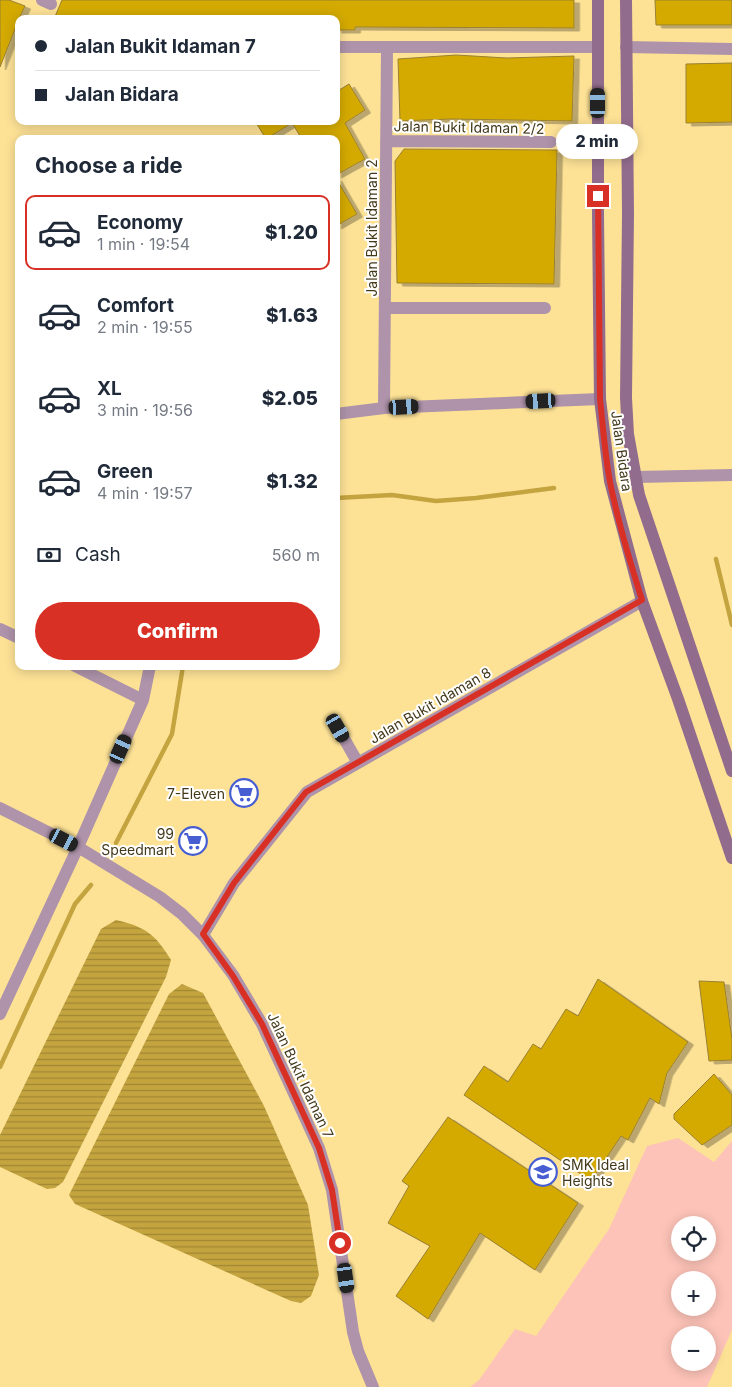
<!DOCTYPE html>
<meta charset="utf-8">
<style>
:root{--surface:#fff;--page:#f2f2f3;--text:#1f2937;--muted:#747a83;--line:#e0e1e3;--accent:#d93025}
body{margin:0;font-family:Inter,sans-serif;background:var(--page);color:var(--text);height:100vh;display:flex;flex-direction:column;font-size:19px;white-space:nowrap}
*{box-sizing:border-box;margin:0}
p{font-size:16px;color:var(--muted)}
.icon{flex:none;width:28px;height:28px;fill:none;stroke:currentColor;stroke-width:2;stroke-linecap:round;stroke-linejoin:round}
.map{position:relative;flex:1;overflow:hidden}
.details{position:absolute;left:15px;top:135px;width:325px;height:535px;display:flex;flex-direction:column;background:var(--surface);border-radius:10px;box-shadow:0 2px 12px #0003}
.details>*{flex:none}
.top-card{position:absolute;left:15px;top:15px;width:325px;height:110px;border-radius:10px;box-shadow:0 2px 12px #0003;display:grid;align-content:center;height:110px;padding:0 20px;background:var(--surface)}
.fabs{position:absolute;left:671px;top:1216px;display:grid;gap:10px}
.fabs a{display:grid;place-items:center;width:45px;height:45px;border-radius:50%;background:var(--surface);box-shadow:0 2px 12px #0003;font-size:25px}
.end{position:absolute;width:22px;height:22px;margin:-11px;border:6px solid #d93025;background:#fff;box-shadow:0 0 0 2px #fff}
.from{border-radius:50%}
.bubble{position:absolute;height:35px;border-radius:18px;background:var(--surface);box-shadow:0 2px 12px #0003;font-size:16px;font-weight:800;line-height:35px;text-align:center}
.car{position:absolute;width:15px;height:30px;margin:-15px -8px;border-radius:6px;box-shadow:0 0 4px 1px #0007;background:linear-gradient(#222 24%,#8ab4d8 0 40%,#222 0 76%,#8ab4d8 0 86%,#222 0)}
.top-card b{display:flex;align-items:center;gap:18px;height:48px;font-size:19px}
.top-card b+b{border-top:1px solid var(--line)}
.top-card i{width:12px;height:12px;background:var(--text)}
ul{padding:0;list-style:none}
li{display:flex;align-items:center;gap:15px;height:75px;margin:0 10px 8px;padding:0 10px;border:2px solid transparent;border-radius:10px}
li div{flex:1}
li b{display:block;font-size:19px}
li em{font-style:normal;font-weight:800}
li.active{border-color:var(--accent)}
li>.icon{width:45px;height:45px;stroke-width:1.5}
h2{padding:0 20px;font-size:22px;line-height:60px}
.pay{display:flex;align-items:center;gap:12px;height:55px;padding:0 20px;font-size:19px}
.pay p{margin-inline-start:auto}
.button{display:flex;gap:10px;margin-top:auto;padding:10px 20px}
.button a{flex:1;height:58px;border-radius:30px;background:var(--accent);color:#fff;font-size:20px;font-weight:800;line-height:58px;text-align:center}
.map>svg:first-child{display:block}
.pitch{fill:#fdc3b8;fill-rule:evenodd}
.water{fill:url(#water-rules)}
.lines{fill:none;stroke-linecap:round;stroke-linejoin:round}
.stream{stroke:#c4a43f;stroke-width:4.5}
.building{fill:#d4aa00;stroke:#998033;filter:url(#shadow)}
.minor{stroke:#ae93aa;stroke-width:12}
.secondary{stroke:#926c8d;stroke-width:12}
.route{stroke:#d93025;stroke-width:6}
.labels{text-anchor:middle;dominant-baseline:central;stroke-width:4;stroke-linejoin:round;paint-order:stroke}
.street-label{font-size:14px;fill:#433819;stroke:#fff}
.poi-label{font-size:14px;fill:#433819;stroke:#fff;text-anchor:end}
</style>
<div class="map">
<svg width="732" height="1387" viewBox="0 0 732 1387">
<defs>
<pattern id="water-rules" width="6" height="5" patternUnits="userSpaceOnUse" patternTransform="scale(1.25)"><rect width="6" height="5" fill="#c4a43f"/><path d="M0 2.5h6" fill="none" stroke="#a18734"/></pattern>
<filter id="shadow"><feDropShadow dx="5.5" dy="3" stdDeviation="0" flood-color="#0004"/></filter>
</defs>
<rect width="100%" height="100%" fill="#fde296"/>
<!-- pitch -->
<path class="pitch" d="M678 1138 714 1162 732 1141V1330L707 1387H470L479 1380 515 1329 536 1336 609 1229 647 1146ZM680 1225H708V1252H680ZM680 1280H708V1308H680ZM680 1335H708V1362H680Z"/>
<!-- water -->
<path class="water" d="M116 920C146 927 155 934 171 960L166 977 63 1182 55 1188 47 1189 0 1167V1135L101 929Z
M182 984 203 993 264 1106 308 1205 319 1275 311 1296 301 1303 291 1301 75 1204 69 1195 169 994Z"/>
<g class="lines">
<!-- stream -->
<path class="stream" d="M336 498 392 495 436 501 476 498 554 488
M716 559 732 625
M116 843 172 734 183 666
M0 1067 75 904 91 885"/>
</g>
<!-- building -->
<path class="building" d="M0 0H9L25 6 19 19 0 67Z
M62 0H574V28L355 27V30H336V19H54Z
M655 0H732V25H656Z
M456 55 507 58 574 56 572 121 451 119 400 121 398 59Z
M732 63V122L686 123V64Z
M349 84 365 110 345 123 365 159 336 175V139H302L292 123 266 139 255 121H336V92Z
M404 149 557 150 554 284 397 283 395 161Z
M336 178 357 214 336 226Z
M598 979 688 1042 667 1073 659 1104 650 1098 628 1140 621 1136 591 1181 464 1095 484 1066 508 1082 533 1044 541 1049 566 1009 578 1016Z
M699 981 724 982 732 1039V1060L709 1061Z
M714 1074 732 1095V1125L702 1145 674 1119V1114Z
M448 1117 578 1203 535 1270 480 1233 428 1319 396 1296 430 1246 388 1223 409 1186 402 1181Z"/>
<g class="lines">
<!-- minor -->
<path class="minor" d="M42 0 51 4
M336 47H598
M626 47 732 49
M386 141 551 142
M385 308H545
M384 408 387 47
M336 414 384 408 600 399
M636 477 732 475
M0 629 19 638
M75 666 143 700
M338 728 358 763
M0 808 78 847 160 897 182 914 203 935 233 975 262 1024 319 1148 332 1190 353 1332 358 1351 373 1387
M203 935 234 883 307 792 642 601
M0 1014 78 847 143 700 150 666"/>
<!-- secondary -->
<path class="secondary" d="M598 0V214L600 399 610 481 642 601 678 699 732 858
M626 0 628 214 626 398 628 434 639 495 732 771"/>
</g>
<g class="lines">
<!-- route -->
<path class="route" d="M340 1243 332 1190 319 1148 262 1024 233 976 203 934 234 883 306 792 642 600C630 562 618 522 610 482 605 455 603 427 600 399L598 196"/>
</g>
<!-- icons -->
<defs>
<symbol id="supermarket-ring" viewBox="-11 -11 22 22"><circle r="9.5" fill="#fff" stroke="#475ed2" stroke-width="1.5"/><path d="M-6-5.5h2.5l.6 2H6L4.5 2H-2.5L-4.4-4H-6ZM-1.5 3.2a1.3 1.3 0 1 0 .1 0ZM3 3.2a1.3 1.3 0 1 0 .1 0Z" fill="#475ed2"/></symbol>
<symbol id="school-ring" viewBox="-11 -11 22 22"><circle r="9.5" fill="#fff" stroke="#475ed2" stroke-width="1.5"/><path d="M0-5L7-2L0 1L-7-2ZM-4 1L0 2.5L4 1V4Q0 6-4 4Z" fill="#475ed2"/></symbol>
</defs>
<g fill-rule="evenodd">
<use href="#supermarket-ring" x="228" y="777" width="32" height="32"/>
<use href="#supermarket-ring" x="177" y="825" width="32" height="32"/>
<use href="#school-ring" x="527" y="1156" width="32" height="32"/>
</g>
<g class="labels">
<!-- street labels -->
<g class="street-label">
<text transform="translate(469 127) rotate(1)">Jalan Bukit Idaman 2/2</text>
<text transform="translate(371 228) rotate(-90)">Jalan Bukit Idaman 2</text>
<text transform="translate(622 451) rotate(82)">Jalan Bidara</text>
<text transform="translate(430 705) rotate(-30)">Jalan Bukit Idaman 8</text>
<text transform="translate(301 1075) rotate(65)">Jalan Bukit Idaman 7</text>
</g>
<!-- poi labels -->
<g class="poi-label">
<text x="225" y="793">7-Eleven</text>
<text x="174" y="833">99<tspan x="174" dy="16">Speedmart</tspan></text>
<text x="562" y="1164" text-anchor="start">SMK Ideal<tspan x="562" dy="16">Heights</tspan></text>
</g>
</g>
</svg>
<div class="fabs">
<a><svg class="icon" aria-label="locate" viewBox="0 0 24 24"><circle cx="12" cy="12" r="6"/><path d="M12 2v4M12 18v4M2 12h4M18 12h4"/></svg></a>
<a>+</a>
<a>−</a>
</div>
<i class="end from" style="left:340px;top:1243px"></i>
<i class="end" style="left:598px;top:196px"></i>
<div class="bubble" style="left:556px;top:124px;width:82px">2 min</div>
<i class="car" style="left:598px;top:103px;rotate:0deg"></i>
<i class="car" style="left:541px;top:401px;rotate:267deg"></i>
<i class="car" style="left:404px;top:407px;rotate:87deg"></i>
<i class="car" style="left:338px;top:728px;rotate:150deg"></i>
<i class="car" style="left:121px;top:749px;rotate:24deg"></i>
<i class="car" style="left:64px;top:840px;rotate:117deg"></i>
<i class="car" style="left:346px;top:1278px;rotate:172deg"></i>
<div class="top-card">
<b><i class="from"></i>Jalan Bukit Idaman 7</b>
<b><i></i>Jalan Bidara</b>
</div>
<section class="details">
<h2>Choose a ride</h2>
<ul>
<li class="active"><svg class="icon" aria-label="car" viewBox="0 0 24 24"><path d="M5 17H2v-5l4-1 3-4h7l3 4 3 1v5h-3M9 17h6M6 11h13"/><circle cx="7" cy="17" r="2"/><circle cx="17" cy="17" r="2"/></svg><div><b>Economy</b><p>1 min · 19:54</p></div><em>$1.20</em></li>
<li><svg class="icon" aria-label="car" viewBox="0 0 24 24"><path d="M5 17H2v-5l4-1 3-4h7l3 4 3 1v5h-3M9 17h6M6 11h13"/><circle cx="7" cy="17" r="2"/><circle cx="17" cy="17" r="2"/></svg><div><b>Comfort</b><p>2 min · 19:55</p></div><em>$1.63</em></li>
<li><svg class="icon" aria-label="car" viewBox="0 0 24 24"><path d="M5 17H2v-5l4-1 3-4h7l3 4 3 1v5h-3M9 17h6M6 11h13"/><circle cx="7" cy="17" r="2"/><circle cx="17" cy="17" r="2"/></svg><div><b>XL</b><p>3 min · 19:56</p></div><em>$2.05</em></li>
<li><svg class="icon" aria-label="car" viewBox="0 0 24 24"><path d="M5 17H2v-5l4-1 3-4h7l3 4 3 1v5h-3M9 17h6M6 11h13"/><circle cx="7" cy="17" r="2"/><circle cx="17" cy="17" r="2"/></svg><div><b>Green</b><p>4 min · 19:57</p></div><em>$1.32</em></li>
</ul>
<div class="pay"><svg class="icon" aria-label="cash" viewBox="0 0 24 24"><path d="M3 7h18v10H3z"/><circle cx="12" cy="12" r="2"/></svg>Cash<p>560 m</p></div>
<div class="button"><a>Confirm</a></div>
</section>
</div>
